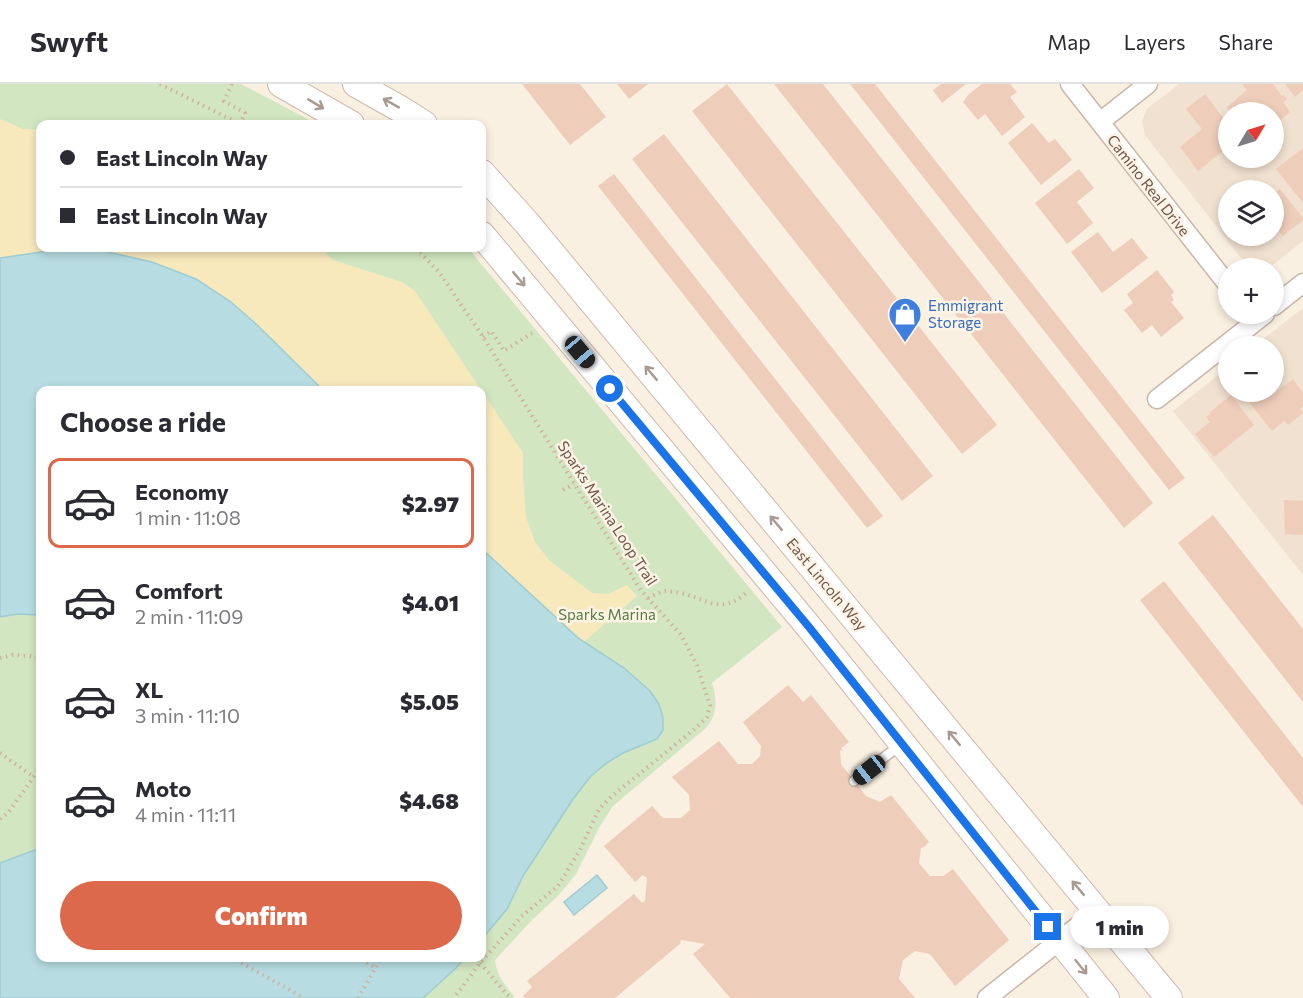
<!DOCTYPE html>
<meta charset="utf-8">
<style>
:root{--surface:#fff;--page:#f2f2f3;--text:#2b2b33;--muted:#7c7c81;--line:#e1e1e2;--accent:#dd694d}
body{margin:0;font-family:Commissioner,sans-serif;background:var(--page);color:var(--text);height:100vh;display:flex;flex-direction:column;font-size:22px;white-space:nowrap}
*{box-sizing:border-box;margin:0}
p{font-size:20px;color:var(--muted)}
.icon{flex:none;width:33px;height:33px;fill:none;stroke:currentColor;stroke-width:2;stroke-linecap:round;stroke-linejoin:round}
.map{position:relative;flex:1;overflow:hidden}
.sheet{position:absolute;left:36px;top:302px;width:450px;height:576px;display:flex;flex-direction:column;background:var(--surface);border-radius:12px;box-shadow:0 3px 9px #0003}
.sheet>*{flex:none}
.top-card{position:absolute;left:36px;top:36px;width:450px;height:132px;border-radius:12px;box-shadow:0 3px 9px #0003;display:grid;align-content:center;height:132px;padding:0 24px;background:var(--surface)}
.needle{width:39px;rotate:52deg}
.controls{position:absolute;left:1218px;top:18px;display:grid;gap:12px}
.controls a{display:grid;place-items:center;width:66px;height:66px;border-radius:50%;background:var(--surface);box-shadow:0 3px 9px #0003;font-size:30px}
.end{position:absolute;width:27px;height:27px;margin:-14px;border:8px solid #1a73e8;background:#fff;box-shadow:0 0 0 3px #fff}
.from{border-radius:50%}
.bubble{position:absolute;height:42px;border-radius:21px;background:var(--surface);box-shadow:0 3px 9px #0003;font-size:20px;font-weight:800;line-height:42px;text-align:center}
.car{position:absolute;width:18px;height:36px;margin:-18px -9px;border-radius:8px;box-shadow:0 0 4px 2px #0007;background:linear-gradient(#222 24%,#8ab4d8 0 40%,#222 0 76%,#8ab4d8 0 86%,#222 0)}
.top-card b{display:flex;align-items:center;gap:21px;height:57px;font-size:22px}
.top-card b+b{border-top:2px solid var(--line)}
.top-card i{width:15px;height:15px;background:var(--text)}
ul{padding:0;list-style:none}
li{display:flex;align-items:center;gap:18px;height:90px;margin:0 12px 9px;padding:0 12px;border:3px solid transparent;border-radius:12px}
li div{flex:1}
li b{display:block;font-size:22px}
li em{font-style:normal;font-weight:800}
li.active{border-color:var(--accent)}
li>.icon{width:54px;height:54px;stroke-width:1.5}
h2{padding:0 24px;font-size:27px;line-height:72px}
.action{display:flex;gap:12px;margin-top:auto;padding:12px 24px}
.action a{flex:1;height:69px;border-radius:36px;background:var(--accent);color:#fff;font-size:24px;font-weight:800;line-height:69px;text-align:center}
header{display:flex;align-items:center;gap:36px;box-sizing:border-box;height:84px;padding:0 30px;background:var(--surface);border-bottom:2px solid var(--line)}
header strong{font-size:28px}
nav{display:flex;gap:33px;margin-inline-start:auto;font-size:21px}
.map>svg:first-child{display:block}
.residential{fill:#f1e1d0;fill-rule:evenodd}
.green{fill:#d1e6c1;fill-rule:evenodd}
.sand{fill:#f8e9bd}
.water{fill:#b7dde2;stroke:#9eccd3;stroke-width:1.5}
.building{fill:#eecdba}
.lines{fill:none;stroke-linecap:round;stroke-linejoin:round}
.lane-casing{stroke:#c9b7a9;stroke-width:12}
.street-casing{stroke:#c9b7a9;stroke-width:21}
.secondary-casing{stroke:#cfb9a9;stroke-width:28}
.path{stroke:#d2b19e;stroke-width:4;stroke-dasharray:1.5 4.5;stroke-linecap:butt}
.lane{stroke:#fff;stroke-width:9}
.street{stroke:#fff;stroke-width:18}
.secondary{stroke:#fff;stroke-width:26}
.oneway{stroke:#a99a92}
.route{stroke:#1a73e8;stroke-width:8}
.labels{text-anchor:middle;dominant-baseline:central;stroke-width:5;stroke-linejoin:round;paint-order:stroke}
.street-label{font-size:15px;fill:#6f564a;stroke:#fef4e6}
.shop-label{font-size:15px;fill:#366cbe;stroke:#fef4e6;text-anchor:start}
.park-label{font-size:15px;fill:#567a45;stroke:#fef4e6}
</style>
<header>
<strong>Swyft</strong>
<nav><a>Map</a><a>Layers</a><a>Share</a></nav>
</header>
<div class="map">
<svg width="1303" height="914" viewBox="0 0 1303 914">
<rect width="100%" height="100%" fill="#faf0e1"/>
<!-- residential -->
<path class="residential" d="M1179 0H1303V157L1274 180 1264 184H1257L1244 178 1145 51 1142 37 1147 25ZM1228 28H1274V74H1228ZM1228 106H1274V152H1228Z
M1303 224V491L1173 327 1228 283V308H1274V262H1254Z"/>
<!-- green -->
<path class="green" d="M0 0H241L317 40H40V164H468L782 543 712 599C717 615 718 631 706 644L613 722 600 742 576 790 559 811 531 837 495 876C497 893 504 899 514 912L512 914H0ZM40 306H482V873H40Z"/>
<!-- sand -->
<path class="sand" d="M0 35 23 45 40 46V164H320L333 176 402 198 415 207 481 306H323C293 276 264 243 230 218 184 183 121 164 63 165 43 166 21 171 0 174Z
M482 307 523 369V391L526 433 535 458 549 476 592 509 608 510 627 501 637 512 584 558 482 465Z"/>
<!-- water -->
<path class="water" d="M62 165 103 167 152 178 196 195 231 218 257 241 323 306H40V531L17 530 0 533V174Z
M482 465 578 554 624 584 650 607 659 620 663 634V646L657 655 623 669 608 678 591 692 573 715 523 792 507 825 482 855Z
M40 764V873H466L456 884 423 914H0V779Z
M597 791 607 804 574 831 564 818Z"/>
<!-- building -->
<path class="building" d="M522 0H580L606 33 570 61Z
M617 0H648L629 15Z
M727 0 997 341 962 370 692 27Z
M774 0H823L1153 419 1124 444Z
M850 0H875L1185 394 1169 406Z
M941 0H966L942 19 933 6Z
M982 0H1010L1017 8 1010 13 1025 33 1002 52 985 30 978 36 963 18 969 10Z
M1242 0H1273L1282 12 1284 11 1287 15 1283 18 1290 28 1277 39 1274 35V28H1231L1227 23 1247 6Z
M1285 0H1303V6L1295 13Z
M1205 10 1228 40V63L1198 87 1180 63 1202 45 1186 25Z
M1032 39 1049 59 1055 55 1072 76 1041 101 1008 59Z
M664 50 933 392 902 417 632 75Z
M1303 64V119L1276 85Z
M1079 85 1094 104 1077 118 1093 139 1067 160 1035 119Z
M614 90 883 432 867 444 598 102Z
M1280 105 1303 134V136L1283 152 1276 144 1274 146V107L1275 109Z
M1098 148 1113 168 1132 154 1148 174 1102 209 1071 168Z
M1157 186 1174 208 1171 211 1174 216 1171 218 1184 234 1161 253 1152 241 1142 249 1124 226 1133 219 1127 210Z
M1293 295 1303 309V323L1300 325 1303 329 1288 341 1284 337 1272 347 1241 308H1271L1273 310Z
M1231 311 1254 341 1214 373 1195 350 1210 338 1206 333 1211 329 1210 328Z
M1284 416 1303 417V451L1285 450Z
M1213 431 1303 545V618L1178 459Z
M1164 497 1303 674V723L1140 516Z
M788 601 803 618 811 611 849 658 841 664 843 667 840 666 841 680 866 712 880 718 891 711 929 758 924 763 921 764 919 779 930 792H943L953 785 1009 856 955 902 930 870 915 867 903 876 899 895 915 914H730L693 870 705 860 681 856 680 859H681L615 914H525L523 912 532 903 527 897 634 810 642 819 645 817 647 794 643 791 635 798 604 762 652 722 663 734H681L690 726 689 711 672 693 719 657 738 680H752L760 672 761 662 743 638Z"/>
<g class="lines">
<defs>
<path id="lane" d="M854 697 900 661"/>
<path id="street" d="M1070 0 1228 201
M1100 38 1148 0
M1274 222 1303 199
M1157 315 1265 230
M987 914 1097 827"/>
<path id="secondary" d="M281 0 351 40
M356 0 402 26 424 40
M482 89 526 138 1169 914
M482 151 809 543 1106 914"/>
</defs>
<!-- lane casing -->
<use href="#lane" class="lane-casing"/>
<!-- street casing -->
<use href="#street" class="street-casing"/>
<!-- secondary casing -->
<use href="#secondary" class="secondary-casing"/>
<!-- path -->
<path class="path" d="M160 0 240 40
M232 0 224 17 245 29 240 40
M416 164 439 188 483 253 640 505 681 551 697 581 710 622 707 633 697 643 611 713 599 725 580 766 558 802 522 832 480 879 454 914
M483 253 491 247 504 267 532 249
M563 406 574 400
M648 514C653 512 661 507 666 507 669 507 673 508 676 508 705 513 721 533 747 508
M0 574 13 571 40 573
M0 669 34 693
M0 735 8 729 40 684
M231 873 304 914
M356 873 376 884
M473 873 481 878
M480 879 510 914
M358 914 382 873"/>
<!-- lane -->
<use href="#lane" class="lane"/>
<!-- street -->
<use href="#street" class="street"/>
<!-- secondary -->
<use href="#secondary" class="secondary"/>
</g>
<!-- one-way arrows -->
<defs><path id="oneway-shaft" d="M-6 0H5M1.5-3L5.5 0L1.5 3" fill="none" stroke-width="1.6" stroke-linecap="round" stroke-linejoin="round" transform="scale(1.5)"/></defs>
<g class="oneway">
<use href="#oneway-shaft" transform="translate(391 19) rotate(-151)"/>
<use href="#oneway-shaft" transform="translate(316 20) rotate(31)"/>
<use href="#oneway-shaft" transform="translate(519 195) rotate(50)"/>
<use href="#oneway-shaft" transform="translate(651 289) rotate(-130)"/>
<use href="#oneway-shaft" transform="translate(776 439) rotate(-130)"/>
<use href="#oneway-shaft" transform="translate(954 654) rotate(-130)"/>
<use href="#oneway-shaft" transform="translate(1078 804) rotate(-130)"/>
<use href="#oneway-shaft" transform="translate(1081 883) rotate(51)"/>
</g>
<g class="lines">
<!-- route -->
<path class="route" d="M610 305 809 543 1048 843"/>
</g>
<!-- icons -->
<defs>
<symbol id="shop-pin" viewBox="-11 -11 22 30"><path d="M0 17L-7.5 6A9.5 9.5 0 1 1 7.5 6Z" fill="#3f7fe0" stroke="#fef4e6"/><path d="M-5-2.5h2.3a2.7 3.5 0 0 1 5.4 0H5L5.5 6h-11ZM-1.5-2.5h3a1.5 2.3 0 0 0-3 0Z" fill="#fff"/></symbol>
</defs>
<g fill-rule="evenodd">
<use href="#shop-pin" x="886" y="211" width="38" height="52"/>
</g>
<g class="labels">
<!-- street labels -->
<g class="street-label">
<text transform="translate(1149 101) rotate(52)">Camino Real Drive</text>
<text transform="translate(608 429) rotate(57)">Sparks Marina Loop Trail</text>
<text transform="translate(827 500) rotate(50)">East Lincoln Way</text>
</g>
<!-- shop labels -->
<g class="shop-label">
<text x="928" y="221">Emmigrant<tspan x="928" dy="17">Storage</tspan></text>
</g>
<!-- park labels -->
<g class="park-label">
<text x="607" y="530">Sparks Marina</text>
</g>
</g>
</svg>
<div class="controls">
<a><svg class="needle" viewBox="-14 -14 28 28"><path d="M0-13l5 13h-10z" fill="#e53935"/><path d="M0 13l5-13h-10z" fill="#7c7c81"/></svg></a>
<a><svg class="icon" aria-label="layers" viewBox="0 0 24 24"><path d="M12 4l9 5-9 5-9-5zM3 14l9 5 9-5"/></svg></a>
<a>+</a>
<a>−</a>
</div>
<i class="end from" style="left:610px;top:305px"></i>
<i class="end" style="left:1048px;top:843px"></i>
<div class="bubble" style="left:1070px;top:822px;width:99px">1 min</div>
<i class="car" style="left:580px;top:268px;rotate:140deg"></i>
<i class="car" style="left:869px;top:686px;rotate:232deg"></i>
<div class="top-card">
<b><i class="from"></i>East Lincoln Way</b>
<b><i></i>East Lincoln Way</b>
</div>
<section class="sheet">
<h2>Choose a ride</h2>
<ul>
<li class="active"><svg class="icon" aria-label="car" viewBox="0 0 24 24"><path d="M5 17H2v-5l4-1 3-4h7l3 4 3 1v5h-3M9 17h6M6 11h13"/><circle cx="7" cy="17" r="2"/><circle cx="17" cy="17" r="2"/></svg><div><b>Economy</b><p>1 min · 11:08</p></div><em>$2.97</em></li>
<li><svg class="icon" aria-label="car" viewBox="0 0 24 24"><path d="M5 17H2v-5l4-1 3-4h7l3 4 3 1v5h-3M9 17h6M6 11h13"/><circle cx="7" cy="17" r="2"/><circle cx="17" cy="17" r="2"/></svg><div><b>Comfort</b><p>2 min · 11:09</p></div><em>$4.01</em></li>
<li><svg class="icon" aria-label="car" viewBox="0 0 24 24"><path d="M5 17H2v-5l4-1 3-4h7l3 4 3 1v5h-3M9 17h6M6 11h13"/><circle cx="7" cy="17" r="2"/><circle cx="17" cy="17" r="2"/></svg><div><b>XL</b><p>3 min · 11:10</p></div><em>$5.05</em></li>
<li><svg class="icon" aria-label="car" viewBox="0 0 24 24"><path d="M5 17H2v-5l4-1 3-4h7l3 4 3 1v5h-3M9 17h6M6 11h13"/><circle cx="7" cy="17" r="2"/><circle cx="17" cy="17" r="2"/></svg><div><b>Moto</b><p>4 min · 11:11</p></div><em>$4.68</em></li>
</ul>
<div class="action"><a>Confirm</a></div>
</section>
</div>
